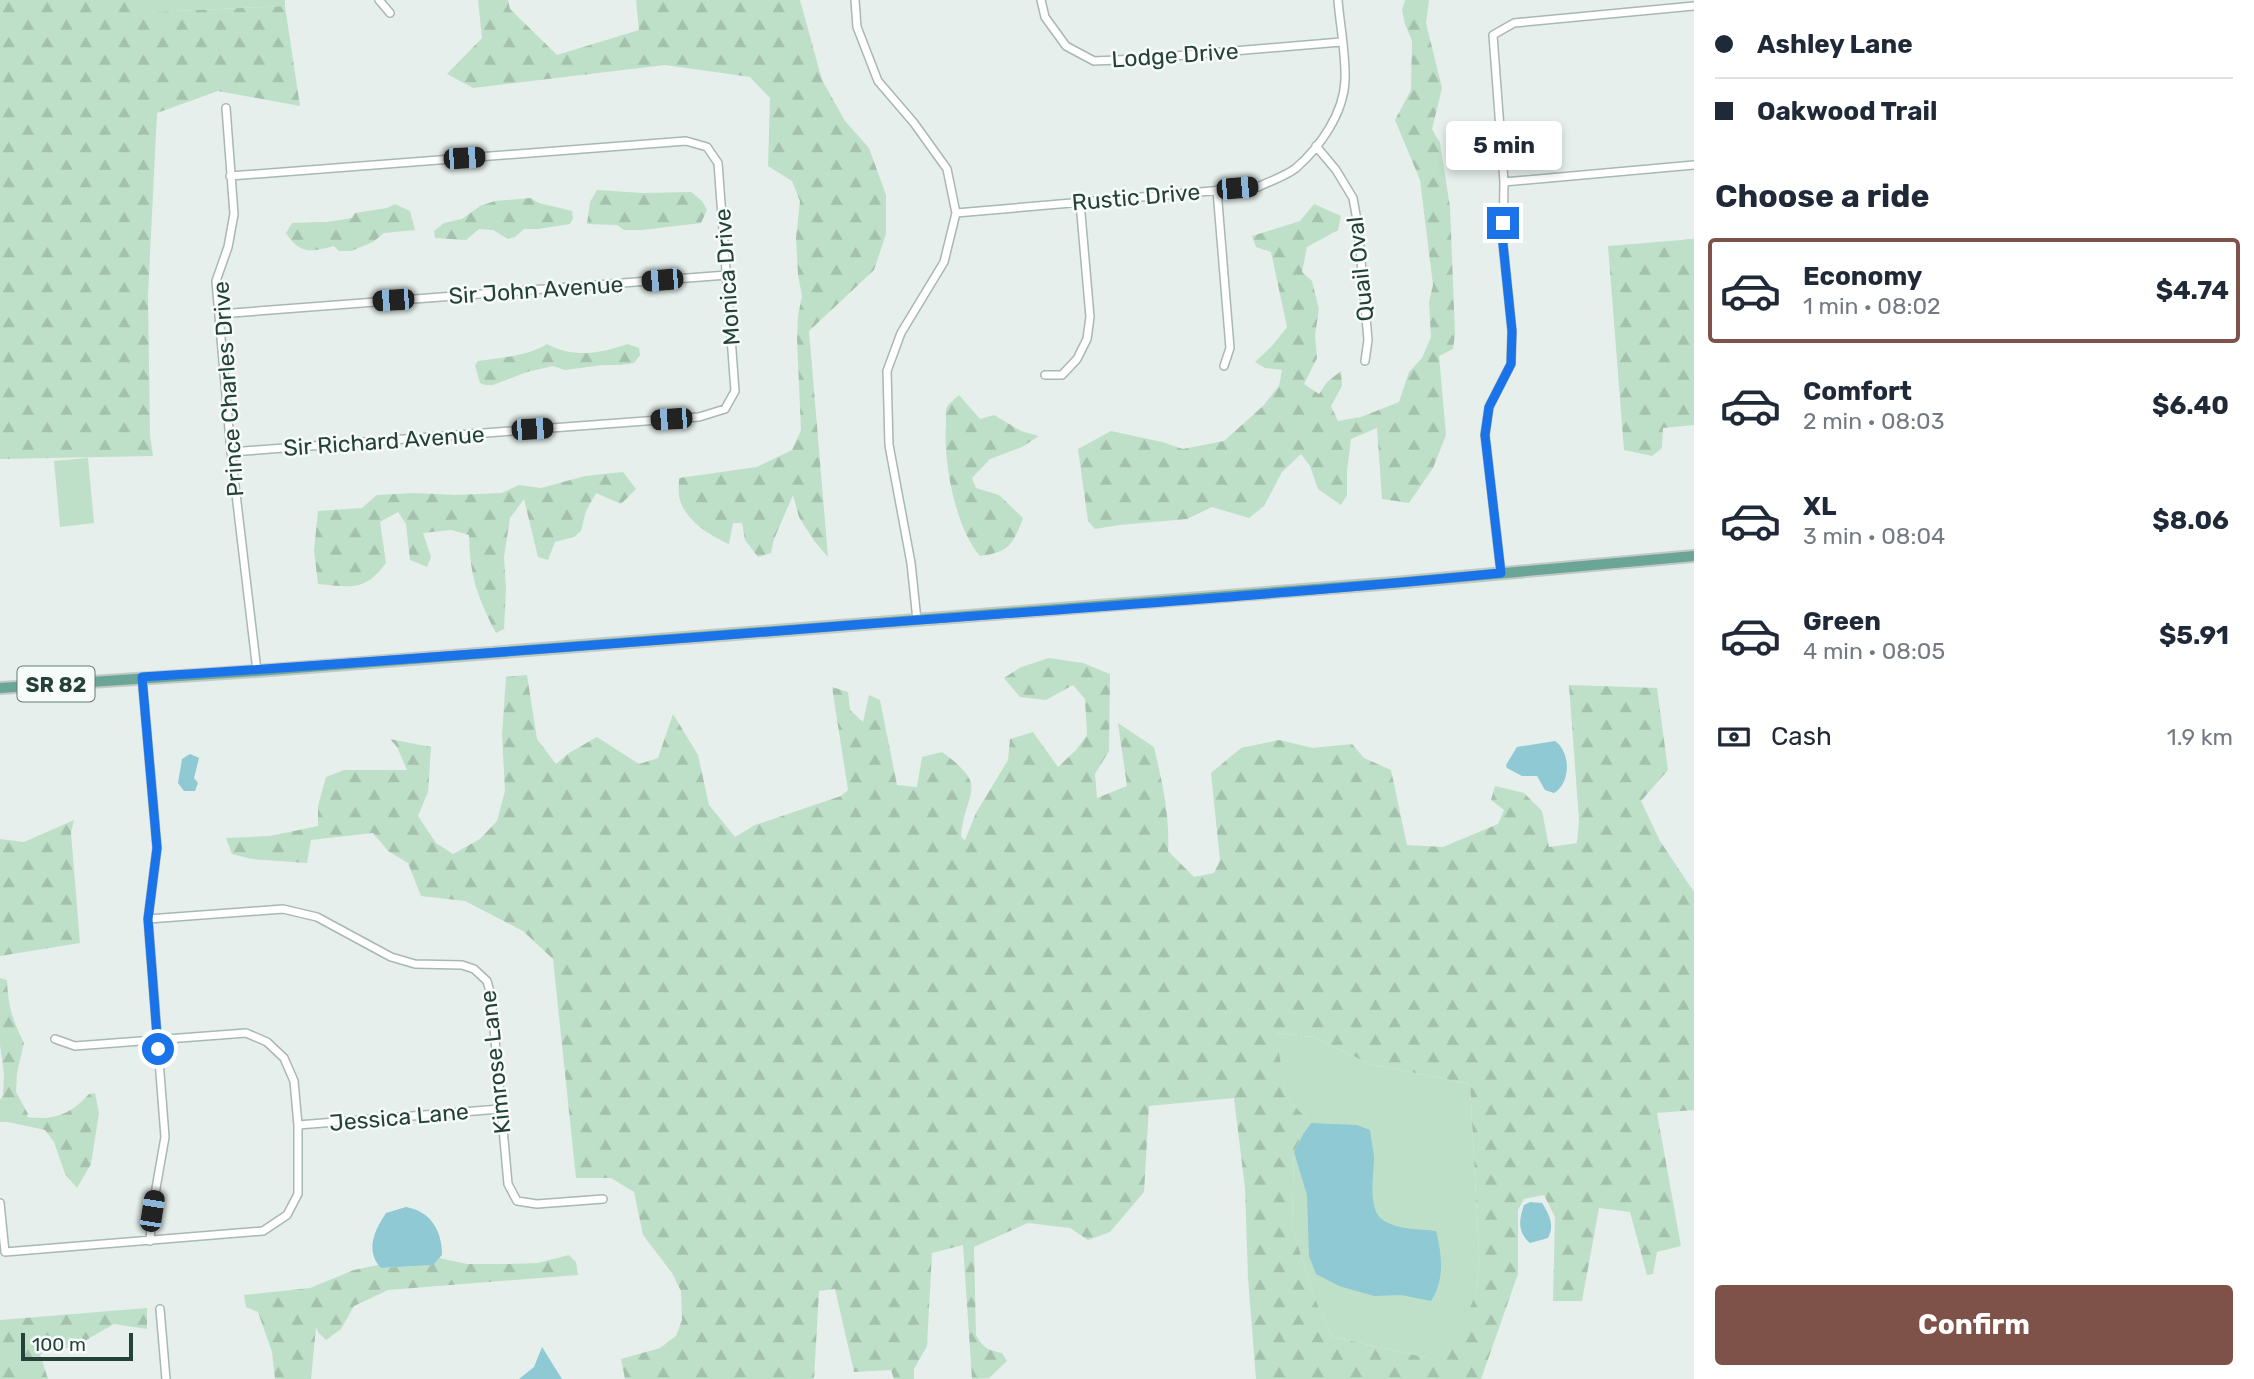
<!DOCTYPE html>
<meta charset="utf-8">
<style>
:root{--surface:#fff;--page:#f2f2f3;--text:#1f2937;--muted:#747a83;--line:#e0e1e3;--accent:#7f5249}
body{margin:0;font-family:Rubik,sans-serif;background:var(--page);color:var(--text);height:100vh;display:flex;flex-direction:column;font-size:26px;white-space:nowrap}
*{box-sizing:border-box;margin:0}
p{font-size:23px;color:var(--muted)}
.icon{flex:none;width:38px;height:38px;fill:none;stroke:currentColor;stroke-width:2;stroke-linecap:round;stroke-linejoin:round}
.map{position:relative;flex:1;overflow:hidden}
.drawer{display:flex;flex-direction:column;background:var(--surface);width:560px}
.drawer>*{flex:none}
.hud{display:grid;align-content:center;height:154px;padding:0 21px;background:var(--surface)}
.scale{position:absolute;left:21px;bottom:18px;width:112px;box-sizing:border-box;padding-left:7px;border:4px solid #24423a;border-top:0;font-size:19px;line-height:24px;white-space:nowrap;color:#24423a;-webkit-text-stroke:5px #f7fbf9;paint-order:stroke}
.end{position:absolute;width:32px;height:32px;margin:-16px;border:9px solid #1a73e8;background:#fff;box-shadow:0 0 0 4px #fff}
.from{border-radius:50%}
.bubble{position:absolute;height:49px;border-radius:7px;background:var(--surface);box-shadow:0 4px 10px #0003;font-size:23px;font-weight:700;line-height:49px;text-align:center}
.car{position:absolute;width:21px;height:42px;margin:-21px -10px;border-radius:9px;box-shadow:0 0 5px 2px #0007;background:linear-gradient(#222 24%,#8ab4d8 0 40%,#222 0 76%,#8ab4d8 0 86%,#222 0)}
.hud b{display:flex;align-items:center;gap:24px;height:66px;font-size:26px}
.hud b+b{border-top:2px solid var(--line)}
.hud i{width:18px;height:18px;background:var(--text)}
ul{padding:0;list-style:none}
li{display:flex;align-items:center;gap:21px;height:105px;margin:0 14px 10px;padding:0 7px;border:4px solid transparent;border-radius:7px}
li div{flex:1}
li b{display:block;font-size:26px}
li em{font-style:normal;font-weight:700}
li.selected{border-color:var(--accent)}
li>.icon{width:63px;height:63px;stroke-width:1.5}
h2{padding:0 21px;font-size:32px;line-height:84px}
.pay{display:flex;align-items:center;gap:18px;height:77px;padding:0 21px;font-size:26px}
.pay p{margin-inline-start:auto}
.cta{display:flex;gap:14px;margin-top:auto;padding:14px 21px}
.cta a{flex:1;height:80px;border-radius:7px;background:var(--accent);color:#fff;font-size:28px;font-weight:700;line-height:80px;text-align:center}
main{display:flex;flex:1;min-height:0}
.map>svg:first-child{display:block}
.grass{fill:#bfe0c8}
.forest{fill:url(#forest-firs);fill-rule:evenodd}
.water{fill:#8ec9d4}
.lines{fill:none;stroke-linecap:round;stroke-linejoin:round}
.street-casing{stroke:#a8b8b2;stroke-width:10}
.primary-casing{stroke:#c2cac8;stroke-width:14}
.street{stroke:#fff;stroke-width:7}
.primary{stroke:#6aa596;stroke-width:10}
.route{stroke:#1a73e8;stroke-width:9}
.labels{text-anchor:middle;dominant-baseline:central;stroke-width:5;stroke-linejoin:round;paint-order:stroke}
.shield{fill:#f7fbf9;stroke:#637a73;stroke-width:2}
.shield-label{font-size:21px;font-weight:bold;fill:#24423a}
.street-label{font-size:23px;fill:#24423a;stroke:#f7fbf9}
</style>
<main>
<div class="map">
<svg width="1694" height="1379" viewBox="0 0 1694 1379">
<defs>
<pattern id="forest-firs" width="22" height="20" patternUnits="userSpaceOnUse" patternTransform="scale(1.75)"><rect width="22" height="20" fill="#bfe0c8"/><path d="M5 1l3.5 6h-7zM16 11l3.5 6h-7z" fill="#a4c1ad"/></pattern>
</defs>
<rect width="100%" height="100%" fill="#e6efeb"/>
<!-- grass -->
<path class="grass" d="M154 0H285V6L154 12Z
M88 458 94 523 60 527 54 461Z
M1275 1033 1313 1037 1370 1064 1470 1084 1479 1253 1477 1291 1457 1341 1423 1357 1333 1337 1314 1297 1292 1226 1294 1152 1311 1123 1286 1097Z"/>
<!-- forest -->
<path class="forest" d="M0 0H154L155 12 285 6 300 106 218 91 157 113 148 296 150 435 153 456 0 459Z
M478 0H508L510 9 557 55 639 30 636 0H800L822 80 845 121 869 148 886 195V234L874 270 809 331 828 557 815 542 799 517 793 495 774 539 771 553 758 557 745 540 742 523H733L729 544C711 536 686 521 680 500 678 494 679 484 679 478L757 467 792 450 801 430 797 339 798 316 802 296 798 275 796 238 800 201 792 181 768 166 770 98 750 77 665 65 473 88 447 74 482 38Z
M1405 0H1429L1426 23 1442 88 1432 129 1440 143 1450 207 1455 334 1453 349 1439 356 1446 435 1433 468 1409 503 1382 499 1377 428 1351 439 1347 471V495L1341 505 1318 489 1310 466 1301 454 1282 472 1264 506 1249 518 1212 507 1187 519 1119 525 1095 529 1088 521 1078 449 1111 431 1162 442 1183 449 1224 441 1263 406 1279 386 1282 370 1265 368 1255 362 1272 346 1287 327 1271 252 1256 247 1252 236 1300 221 1314 204 1341 216 1338 230 1307 247 1302 272 1312 281 1319 309 1315 335 1317 358 1304 384 1319 394 1327 382 1341 371 1342 386 1331 406 1338 421 1361 417 1399 402 1409 372 1422 358 1431 337 1429 302 1433 285 1420 180 1395 120 1411 90 1412 41 1405 24 1402 10Z
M597 190 643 193 691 192 702 201 707 210 701 223 642 230H624L617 225 587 224 590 202Z
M530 198 539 203 572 211 573 219 570 224 538 229H524L515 237 508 239 493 230 479 229 466 240 435 238 434 231 444 223 462 219 480 206 495 201Z
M395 204 410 211 415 230 384 233 373 242 351 251H339L334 246C311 252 300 255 286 233L292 223 327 222 352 218 355 213 387 208Z
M1694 239V425L1663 428 1662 448 1652 456 1624 450 1608 246Z
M547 344C573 358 600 354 627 344L639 348 640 355 634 363 621 365H603L565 370 553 366 527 372 493 385H485L480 383 475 365 478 361C500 358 528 356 547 344Z
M959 395 980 419 994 415 1021 431 1039 436 1022 447 990 459 972 478 976 488 999 495 1023 518C1013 545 1009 552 980 556 955 528 943 460 946 424 946 419 945 411 947 407 949 403 956 398 959 395Z
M623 472 636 489 621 504 596 493 586 511 581 531 574 537 555 542 548 560 538 557 524 499 510 518 504 557 506 589 504 629 496 633C477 596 470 577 469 535L451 530 423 533 431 557 427 567 410 560 406 524 398 512 380 522 386 563C365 592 350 587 318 584L314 550 318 511 362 508 377 495 414 493 455 495 502 493 519 485 541 488 585 476Z
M1049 658 1083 663 1110 674 1109 751 1095 774 1097 798 1127 786 1118 723 1154 747C1162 782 1170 815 1168 851L1194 877 1214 873 1220 860 1211 773 1241 748 1279 740 1313 748 1352 744 1364 758 1391 770 1407 845 1443 847 1498 824 1504 810 1491 800 1495 786 1524 793 1542 811 1549 847 1577 843 1579 820 1569 685 1657 688 1668 770 1641 801 1660 841 1694 892V1110L1657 1113 1681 1246 1657 1252 1653 1274 1647 1275 1630 1212 1599 1208 1582 1301H1553L1555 1217 1544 1195 1524 1199 1518 1210V1274L1481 1379H1256L1248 1278 1245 1188 1234 1098 1149 1106 1144 1192 1110 1232 1088 1240 1070 1228 1028 1223 974 1247 976 1335C983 1348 988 1350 1002 1353L1007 1361 989 1378 972 1379 963 1245 932 1253 927 1346 914 1369V1379H894L891 1370 854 1372 835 1289 819 1291 814 1379H625L621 1359 660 1348 676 1336 682 1320 681 1291 672 1273 643 1235 634 1192 611 1178H576L553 959 523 931 465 901 421 896 408 863 388 851 373 833 311 840 307 863 252 859 232 854 226 838 270 836 318 826V806L326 777 344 770H407L397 747 390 739 431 747 428 792 418 816 436 843 453 854 480 839 497 821 505 791 502 735 506 677 527 675 537 739 556 764 569 753 597 737 639 764 658 758 673 714 698 755 709 805 735 837 755 825 841 796 848 790 832 687 848 692 850 710 863 722 869 695 880 700 897 785 917 787 922 757 942 752C991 788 965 789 961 837L965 840 976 813 1008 760 1010 739 1033 732 1058 767 1076 750 1087 735 1085 699 1073 685 1046 700 1020 697 1004 678 1021 667ZM1276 1033 1313 1037 1370 1064 1470 1084 1479 1253 1477 1291 1456 1341 1423 1357 1333 1337 1314 1297 1292 1226 1294 1152 1303 1134 1311 1123 1286 1097Z
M74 820 71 833 80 943 0 956V839L24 842Z
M0 978 7 980C8 1006 12 1019 24 1043L17 1073 16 1092 28 1114 27 1117C54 1121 71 1114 89 1094L95 1093 99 1113 91 1164 77 1188 65 1174 54 1142 45 1130 8 1122H0V1100L3 1095 4 1073 0 1045Z
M569 1255 576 1262 578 1275 388 1290 354 1306 341 1329 326 1340 318 1332 316 1327 311 1379H275L272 1352 258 1312 246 1307 244 1295 310 1288 354 1270 378 1265 381 1268 432 1265 439 1258 467 1264H508L538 1263Z
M147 1308V1329L114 1324 76 1346 40 1354 48 1379H0V1320Z"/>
<!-- water -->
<path class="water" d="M1555 741C1571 752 1571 783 1554 793L1545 790 1537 776H1522L1507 768 1506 765 1517 747Z
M190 754 199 758 194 778 198 783 195 791H184L178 783 182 759Z
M1311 1123 1357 1125 1370 1130C1371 1139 1373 1148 1374 1157 1374 1174 1367 1210 1383 1220 1397 1230 1420 1229 1436 1231 1442 1254 1445 1280 1431 1301L1401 1295 1374 1296 1339 1286 1316 1274 1309 1256 1307 1195 1294 1152 1303 1134Z
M1530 1202 1542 1203C1549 1214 1555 1225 1548 1238L1530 1243C1517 1232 1519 1220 1524 1205Z
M406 1207C430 1211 442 1230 442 1255L433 1265 381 1268C365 1251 374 1231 386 1213Z
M542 1347 562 1379H519L534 1367Z"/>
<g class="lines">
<defs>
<path id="street" d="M379 0 390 13
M855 0 857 27 878 81 914 123 947 169 956 213 944 262 901 333 887 371 889 445 911 563 917 620
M1041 0 1045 17 1066 46 1094 61 1139 59 1341 42
M226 108 234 214 228 247 216 281 231 452 257 671
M1316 146 1336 170 1353 198 1358 226 1368 340 1365 361
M230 176 686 141 707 147 718 163 735 391 725 409 699 417 231 452
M1504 182 1694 165
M1217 190 1230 348 1224 366
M956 213 1258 187C1270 181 1286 176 1296 168 1320 147 1344 113 1345 80 1346 54 1340 26 1338 0
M219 314 727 275
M1045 375H1062L1077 359 1087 339 1090 317 1080 202
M1501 573 1485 435 1489 407 1511 364 1512 331 1503 244 1504 182 1493 35 1514 23 1694 6
M142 677 157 848 148 919 165 1137 152 1211 150 1241
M148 919 283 909 317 917 391 957 415 964 462 965 474 969 487 981 491 995 508 1184 517 1201 537 1204 603 1199
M298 1125 500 1109
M0 1203 5 1252 263 1231 287 1215 298 1194V1125L294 1081 284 1058 267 1042 246 1033 75 1046 55 1039
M160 1309 166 1379"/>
<path id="primary" d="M0 688 257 671 1394 583 1694 556"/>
</defs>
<!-- street casing -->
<use href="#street" class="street-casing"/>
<!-- primary casing -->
<use href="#primary" class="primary-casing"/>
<!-- street -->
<use href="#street" class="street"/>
<!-- primary -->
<use href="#primary" class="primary"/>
</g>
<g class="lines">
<!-- route -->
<path class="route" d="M158 1049 148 919 157 848 142 677C384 662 625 643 866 624 1078 608 1290 594 1501 573L1485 435 1489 407 1511 364 1512 331 1503 244V223"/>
</g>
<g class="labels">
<!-- shield labels -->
<rect class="shield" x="17.5" y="666.5" width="77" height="35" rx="5"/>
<g class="shield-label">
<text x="56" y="684">SR 82</text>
</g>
<!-- street labels -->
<g class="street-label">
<text transform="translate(1175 55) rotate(-4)">Lodge Drive</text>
<text transform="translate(1136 197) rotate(-5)">Rustic Drive</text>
<text transform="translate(1360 269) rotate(-96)">Quail Oval</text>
<text transform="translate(727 277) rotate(-94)">Monica Drive</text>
<text transform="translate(536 290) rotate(-4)">Sir John Avenue</text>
<text transform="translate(228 389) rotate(-94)">Prince Charles Drive</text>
<text transform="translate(384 441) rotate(-4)">Sir Richard Avenue</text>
<text transform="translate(495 1062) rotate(-96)">Kimrose Lane</text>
<text transform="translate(399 1117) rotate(-5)">Jessica Lane</text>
</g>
</g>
</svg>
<div class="scale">100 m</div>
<i class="end from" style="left:158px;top:1049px"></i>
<i class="end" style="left:1503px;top:223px"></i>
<div class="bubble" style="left:1446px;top:121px;width:116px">5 min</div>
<i class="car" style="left:464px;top:158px;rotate:86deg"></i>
<i class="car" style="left:1237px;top:188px;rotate:85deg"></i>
<i class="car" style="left:662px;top:280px;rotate:265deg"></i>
<i class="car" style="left:393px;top:300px;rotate:266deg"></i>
<i class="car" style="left:671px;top:419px;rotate:266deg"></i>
<i class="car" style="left:532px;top:429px;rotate:86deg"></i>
<i class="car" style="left:152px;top:1211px;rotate:9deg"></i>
</div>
<section class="drawer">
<div class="hud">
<b><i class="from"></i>Ashley Lane</b>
<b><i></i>Oakwood Trail</b>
</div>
<h2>Choose a ride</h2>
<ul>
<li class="selected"><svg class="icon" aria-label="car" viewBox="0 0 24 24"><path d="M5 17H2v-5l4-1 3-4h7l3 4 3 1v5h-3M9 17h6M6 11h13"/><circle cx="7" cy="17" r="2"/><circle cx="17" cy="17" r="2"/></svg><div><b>Economy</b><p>1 min · 08:02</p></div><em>$4.74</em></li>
<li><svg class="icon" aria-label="car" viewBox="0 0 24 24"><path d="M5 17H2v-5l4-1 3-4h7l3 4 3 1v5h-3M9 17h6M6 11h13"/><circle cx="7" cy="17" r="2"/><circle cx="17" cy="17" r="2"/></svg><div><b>Comfort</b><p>2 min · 08:03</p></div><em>$6.40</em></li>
<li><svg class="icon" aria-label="car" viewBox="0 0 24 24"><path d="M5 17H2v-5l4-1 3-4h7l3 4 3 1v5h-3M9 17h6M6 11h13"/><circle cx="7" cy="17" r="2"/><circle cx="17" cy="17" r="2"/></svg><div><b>XL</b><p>3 min · 08:04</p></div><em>$8.06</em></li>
<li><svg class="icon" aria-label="car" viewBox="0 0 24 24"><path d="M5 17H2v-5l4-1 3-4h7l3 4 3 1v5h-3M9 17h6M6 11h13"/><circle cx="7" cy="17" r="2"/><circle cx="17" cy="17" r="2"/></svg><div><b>Green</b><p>4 min · 08:05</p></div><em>$5.91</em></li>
</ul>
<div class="pay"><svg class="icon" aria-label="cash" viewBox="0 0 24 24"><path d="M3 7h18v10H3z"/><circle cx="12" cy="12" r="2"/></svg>Cash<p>1.9 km</p></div>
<div class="cta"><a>Confirm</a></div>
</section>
</main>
